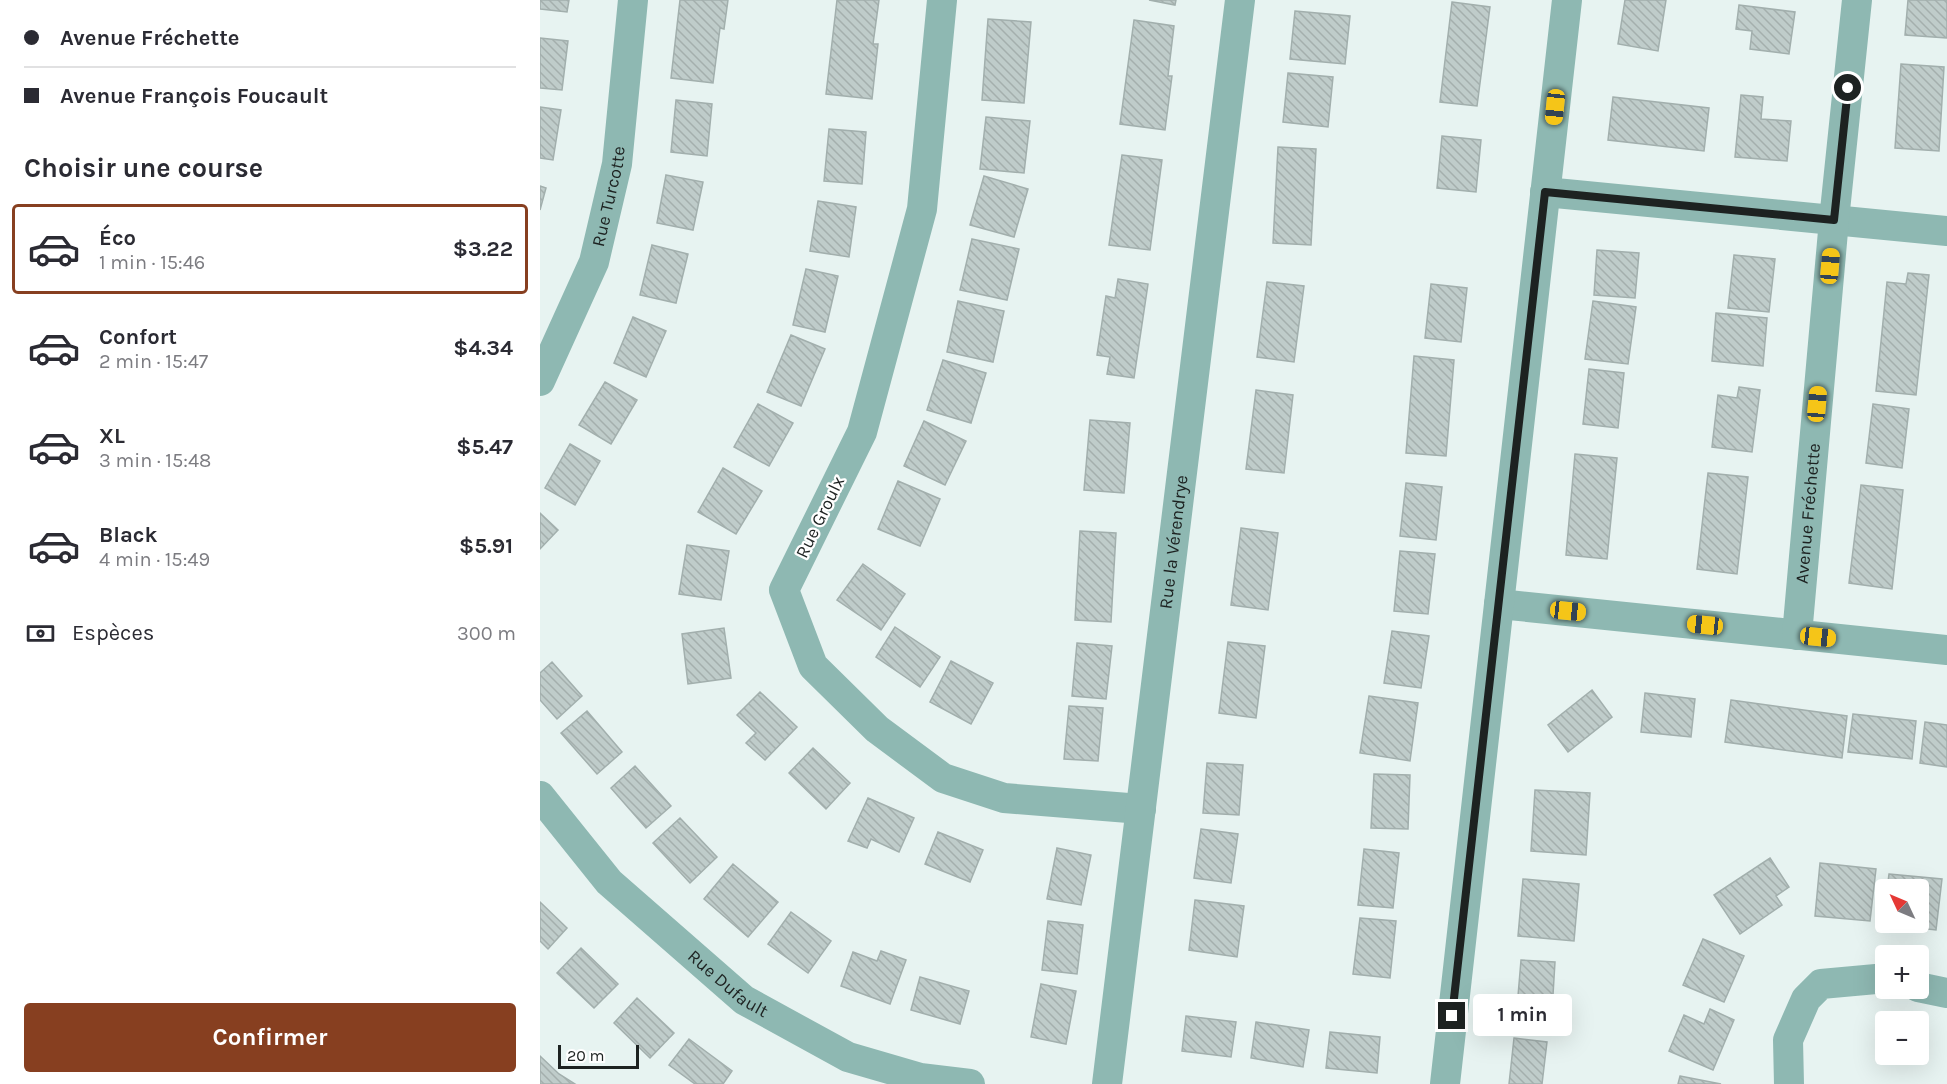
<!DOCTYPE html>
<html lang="fr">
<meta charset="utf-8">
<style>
:root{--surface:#fff;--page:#f2f2f3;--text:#2b2b33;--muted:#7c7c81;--line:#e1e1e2;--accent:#873f20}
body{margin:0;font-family:Karla,sans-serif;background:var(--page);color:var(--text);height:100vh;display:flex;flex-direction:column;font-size:22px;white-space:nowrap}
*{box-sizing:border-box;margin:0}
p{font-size:20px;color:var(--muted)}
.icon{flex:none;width:33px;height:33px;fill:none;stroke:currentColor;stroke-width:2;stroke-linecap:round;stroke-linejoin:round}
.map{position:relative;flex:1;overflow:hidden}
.panel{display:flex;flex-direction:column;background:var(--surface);width:540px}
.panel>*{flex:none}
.banner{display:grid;align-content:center;height:132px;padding:0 24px;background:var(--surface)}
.needle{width:39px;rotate:314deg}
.fabs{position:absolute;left:1335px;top:879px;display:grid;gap:12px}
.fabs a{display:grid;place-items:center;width:54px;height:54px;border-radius:6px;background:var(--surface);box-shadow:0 6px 24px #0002;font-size:30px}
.scale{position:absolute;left:18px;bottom:15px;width:81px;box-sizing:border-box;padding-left:6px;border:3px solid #1d2221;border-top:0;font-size:16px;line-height:21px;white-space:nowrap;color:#1d2221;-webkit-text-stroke:4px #fff;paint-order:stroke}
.end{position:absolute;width:27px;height:27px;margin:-14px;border:8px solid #1d2221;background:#fff;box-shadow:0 0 0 3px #fff}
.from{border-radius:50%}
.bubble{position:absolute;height:42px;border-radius:6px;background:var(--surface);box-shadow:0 6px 24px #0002;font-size:20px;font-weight:700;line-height:42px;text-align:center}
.car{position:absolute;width:18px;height:36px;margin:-18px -9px;border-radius:8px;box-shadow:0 0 4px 2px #0007;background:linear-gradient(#f5c518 24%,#345 0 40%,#f5c518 0 76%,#345 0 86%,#f5c518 0)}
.banner b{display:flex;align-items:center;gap:21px;height:57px;font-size:22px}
.banner b+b{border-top:2px solid var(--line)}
.banner i{width:15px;height:15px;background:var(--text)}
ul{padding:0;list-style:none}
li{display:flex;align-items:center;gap:18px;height:90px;margin:0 12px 9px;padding:0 12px;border:3px solid transparent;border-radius:6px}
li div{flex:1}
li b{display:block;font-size:22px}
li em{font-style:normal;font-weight:700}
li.on{border-color:var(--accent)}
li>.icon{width:54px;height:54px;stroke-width:1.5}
h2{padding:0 24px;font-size:27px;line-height:72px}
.pay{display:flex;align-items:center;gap:15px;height:66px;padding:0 24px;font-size:22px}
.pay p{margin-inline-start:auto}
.cta{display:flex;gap:12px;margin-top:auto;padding:12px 24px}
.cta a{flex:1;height:69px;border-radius:6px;background:var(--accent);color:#fff;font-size:24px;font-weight:700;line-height:69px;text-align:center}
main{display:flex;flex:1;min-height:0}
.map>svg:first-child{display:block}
.building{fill:url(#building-back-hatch);stroke:#a2afad;stroke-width:1.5}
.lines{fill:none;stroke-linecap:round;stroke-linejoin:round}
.minor{stroke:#8eb8b2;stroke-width:30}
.route{stroke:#1d2221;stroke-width:8}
.labels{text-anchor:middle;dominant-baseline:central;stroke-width:4.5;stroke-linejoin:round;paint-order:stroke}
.street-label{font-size:18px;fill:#1d2221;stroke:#fff}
</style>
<main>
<section class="panel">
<div class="banner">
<b><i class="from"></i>Avenue Fréchette</b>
<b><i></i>Avenue François Foucault</b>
</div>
<h2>Choisir une course</h2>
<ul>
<li class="on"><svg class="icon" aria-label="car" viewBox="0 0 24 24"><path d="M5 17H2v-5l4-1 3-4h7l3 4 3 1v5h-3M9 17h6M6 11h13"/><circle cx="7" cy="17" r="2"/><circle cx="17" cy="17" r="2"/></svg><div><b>Éco</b><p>1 min · 15:46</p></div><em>$3.22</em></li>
<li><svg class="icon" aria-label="car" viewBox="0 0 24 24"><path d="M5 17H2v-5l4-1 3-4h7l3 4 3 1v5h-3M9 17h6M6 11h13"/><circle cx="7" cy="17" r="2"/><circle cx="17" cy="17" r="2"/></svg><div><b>Confort</b><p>2 min · 15:47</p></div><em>$4.34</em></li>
<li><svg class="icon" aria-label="car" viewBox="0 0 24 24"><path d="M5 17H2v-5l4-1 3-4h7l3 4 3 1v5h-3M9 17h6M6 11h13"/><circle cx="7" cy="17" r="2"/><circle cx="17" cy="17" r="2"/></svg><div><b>XL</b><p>3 min · 15:48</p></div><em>$5.47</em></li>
<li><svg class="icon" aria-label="car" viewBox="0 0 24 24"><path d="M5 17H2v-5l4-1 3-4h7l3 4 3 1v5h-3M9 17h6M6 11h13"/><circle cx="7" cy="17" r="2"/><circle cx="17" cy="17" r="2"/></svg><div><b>Black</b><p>4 min · 15:49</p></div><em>$5.91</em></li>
</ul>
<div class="pay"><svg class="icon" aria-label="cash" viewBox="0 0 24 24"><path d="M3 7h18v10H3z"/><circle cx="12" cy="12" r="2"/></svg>Espèces<p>300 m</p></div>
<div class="cta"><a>Confirmer</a></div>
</section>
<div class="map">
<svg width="1407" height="1084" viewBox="0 0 1407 1084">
<defs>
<pattern id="building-back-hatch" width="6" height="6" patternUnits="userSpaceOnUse" patternTransform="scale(1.5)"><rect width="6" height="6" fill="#bfccca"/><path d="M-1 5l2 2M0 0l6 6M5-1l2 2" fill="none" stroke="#a4afad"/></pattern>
</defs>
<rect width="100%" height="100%" fill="#e7f3f1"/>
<!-- building -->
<path class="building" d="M0 0H29L27 12 0 9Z
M140 0H188L184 29 180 28 173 83 131 78Z
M297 0H339L333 44H338L332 99 286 94Z
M609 0H636L635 5Z
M1085 0H1126L1118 51 1078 44Z
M1368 0H1407V38L1365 35Z
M912 2 950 7 937 106 900 102Z
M1199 5 1255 12 1249 54 1210 49 1212 31 1196 29Z
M755 11 810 16 805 64 750 59Z
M448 19 491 22 484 103 442 100Z
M594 20 634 26 628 76H632L625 130 580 124Z
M0 38 28 41 22 90 0 88Z
M1361 64 1404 67 1399 151 1355 148Z
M748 73 793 77 788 127 743 122Z
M1201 95 1223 97 1221 119 1251 121 1247 161 1195 157Z
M1073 97 1169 108 1164 151 1068 140Z
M136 100 172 104 167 156 131 152Z
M0 107 21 110 13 160 0 158Z
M446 117 490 121 484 173 440 169Z
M289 129 326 132 322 184 284 181Z
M902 136 941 140 936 192 897 188Z
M738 147 776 149 771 245 733 243Z
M582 155 622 160 610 250 569 245Z
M126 175 163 182 153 230 117 223Z
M444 176 488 189 474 237 430 225Z
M0 186 6 188 0 210Z
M278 201 316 207 309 257 270 251Z
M432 239 479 249 467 300 420 290Z
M112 245 148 254 136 303 100 295Z
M1057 250 1099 253 1095 298 1054 295Z
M1194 255 1235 259 1229 312 1188 308Z
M266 269 298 276 285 332 253 325Z
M1368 273 1389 275 1376 395 1336 391 1347 282 1366 284Z
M578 279 608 284 594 378 567 374 570 357 557 355 566 296 575 298Z
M727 282 764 286 754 362 717 357Z
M891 284 927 288 921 342 885 338Z
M418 301 464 311 453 362 407 352Z
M1053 301 1096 307 1088 364 1045 359Z
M1176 313 1227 318 1223 366 1172 361Z
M93 317 126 331 106 377 74 363Z
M251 335 285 349 261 406 227 392Z
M874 356 914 360 906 456 866 453Z
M403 360 446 373 431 423 387 410Z
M1049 369 1084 373 1078 428 1043 424Z
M65 382 97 400 71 444 39 425Z
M1199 387 1220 390 1212 452 1172 447 1178 395 1197 398Z
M716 390 753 395 744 473 706 469Z
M218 404 253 423 229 466 194 447Z
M1333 404 1369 409 1362 468 1326 463Z
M550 420 590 423 584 493 544 490Z
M384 421 426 441 405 485 364 466Z
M30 444 60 461 35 505 5 488Z
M1035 454 1077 458 1067 559 1026 555Z
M183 468 222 491 196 534 158 512Z
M1168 473 1208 477 1197 574 1157 569Z
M358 481 400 499 380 546 338 529Z
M866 483 902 487 896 540 860 536Z
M1321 485 1363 490 1352 589 1309 583Z
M0 513 18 530 0 549Z
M701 528 738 533 728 610 691 605Z
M540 531 576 533 571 622 535 620Z
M147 545 189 551 181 600 139 594Z
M860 551 895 554 888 614 854 611Z
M323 564 365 594 341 630 297 600Z
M355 627 400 657 380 687 336 657Z
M184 628 191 678 148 684 142 634Z
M852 631 889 636 881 688 844 683Z
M688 642 725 646 716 718 679 713Z
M537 643 572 646 566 699 532 696Z
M411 661 453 683 431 724 390 702Z
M12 662 42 696 17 719 0 700V673Z
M1052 690 1072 717 1028 752 1008 725Z
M220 692 257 727 225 760 206 743 216 733 197 715Z
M1105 693 1155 699 1151 737 1101 732Z
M829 696 878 703 870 761 820 753Z
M1191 700 1307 716 1302 758 1185 742Z
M529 706 563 708 558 761 524 759Z
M47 711 82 752 57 774 21 733Z
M1313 714 1376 721 1372 759 1308 752Z
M1385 722 1407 725V767L1380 763Z
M273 748 310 783 286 809 249 773Z
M667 763 703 765 699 815 663 813Z
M95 766 131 806 106 828 71 788Z
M834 774 870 775 868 829 831 828Z
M995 790 1050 793 1046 855 991 851Z
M328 798 374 818 359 852 331 839 327 848 308 841Z
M140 818 177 857 150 883 113 843Z
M661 829 698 834 691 883 654 878Z
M398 832 443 850 430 882 385 864Z
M517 848 551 855 541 905 507 899Z
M824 849 859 853 853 908 818 905Z
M1230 858 1249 887 1236 896 1242 905 1200 934 1174 895Z
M1280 863 1336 869 1330 921 1275 916Z
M193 864 238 902 208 937 164 899Z
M1349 874 1402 879 1396 930 1343 924 1346 902V922H1378V890H1347Z
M983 879 1039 884 1034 941 978 936Z
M655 900 704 906 697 957 649 950Z
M0 902 27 928 8 949 0 941Z
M251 912 291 941 268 973 228 944Z
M820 918 856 921 850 978 813 974Z
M508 921 543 925 537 974 502 970Z
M1163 939 1204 956 1184 1002 1143 985Z
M41 948 78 984 54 1008 17 973Z
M341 951 366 960 350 1004 301 986 313 952 337 961Z
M981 960 1015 962 1012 1011 977 1008Z
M380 977 429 991 420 1024 371 1010Z
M501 984 536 991 526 1044 491 1037Z
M97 998 134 1033 110 1058 74 1023Z
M1170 1009 1194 1020 1173 1070 1129 1051 1144 1015 1164 1024Z
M646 1016 696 1022 691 1057 642 1051Z
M716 1022 769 1030 763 1067 711 1058Z
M790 1032 840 1037 837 1073 786 1068Z
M974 1038 1007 1042 1002 1084H969Z
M149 1039 192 1071 183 1084H155L129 1065Z
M0 1056 19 1074 35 1084H0Z
M1140 1076 1181 1084H1138Z"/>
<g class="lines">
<!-- minor -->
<g class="minor">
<path d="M402 0 382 209 322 432 244 590 273 666 337 729 403 778 464 798 601 809"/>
<path d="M1005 192 1407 231"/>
<path id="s1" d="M0 381 54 262 77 164 93 0"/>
<path d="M959 604 1407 650"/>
<path id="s2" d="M1257 635 1294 220 1317 0"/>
<path id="s3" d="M0 796 69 882 204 1000 308 1057 380 1078 430 1084"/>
<path d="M1378 987 1407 993"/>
<path id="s4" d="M567 1084 700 0"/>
<path d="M905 1084 1027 0"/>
<path d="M1249 1084 1248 1040 1266 999 1281 984 1336 979 1346 981"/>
</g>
</g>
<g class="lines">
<!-- route -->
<path class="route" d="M912 1016 1005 192 1294 220 1308 88"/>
</g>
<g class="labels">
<!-- street labels -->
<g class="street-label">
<text stroke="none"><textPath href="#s1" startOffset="198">Rue Turcotte</textPath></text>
<text stroke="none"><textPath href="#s2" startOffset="122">Avenue Fréchette</textPath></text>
<text transform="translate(280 517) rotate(-64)">Rue Groulx</text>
<text stroke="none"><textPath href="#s4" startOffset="546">Rue la Vérendrye</textPath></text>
<text stroke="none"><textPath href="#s3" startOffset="267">Rue Dufault</textPath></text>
</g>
</g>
</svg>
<div class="fabs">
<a><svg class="needle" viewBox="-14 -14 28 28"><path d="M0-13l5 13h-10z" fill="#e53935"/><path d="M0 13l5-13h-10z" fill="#7c7c81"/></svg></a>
<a>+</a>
<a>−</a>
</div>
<div class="scale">20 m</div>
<i class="end from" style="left:1308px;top:88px"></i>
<i class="end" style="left:912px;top:1016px"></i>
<div class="bubble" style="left:933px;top:994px;width:99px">1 min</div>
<i class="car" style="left:1015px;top:107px;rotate:186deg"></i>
<i class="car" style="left:1290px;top:266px;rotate:5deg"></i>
<i class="car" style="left:1277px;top:404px;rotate:5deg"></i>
<i class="car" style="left:1028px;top:611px;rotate:96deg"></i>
<i class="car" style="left:1165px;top:625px;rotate:276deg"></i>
<i class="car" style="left:1278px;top:637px;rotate:96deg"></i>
</div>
</main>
